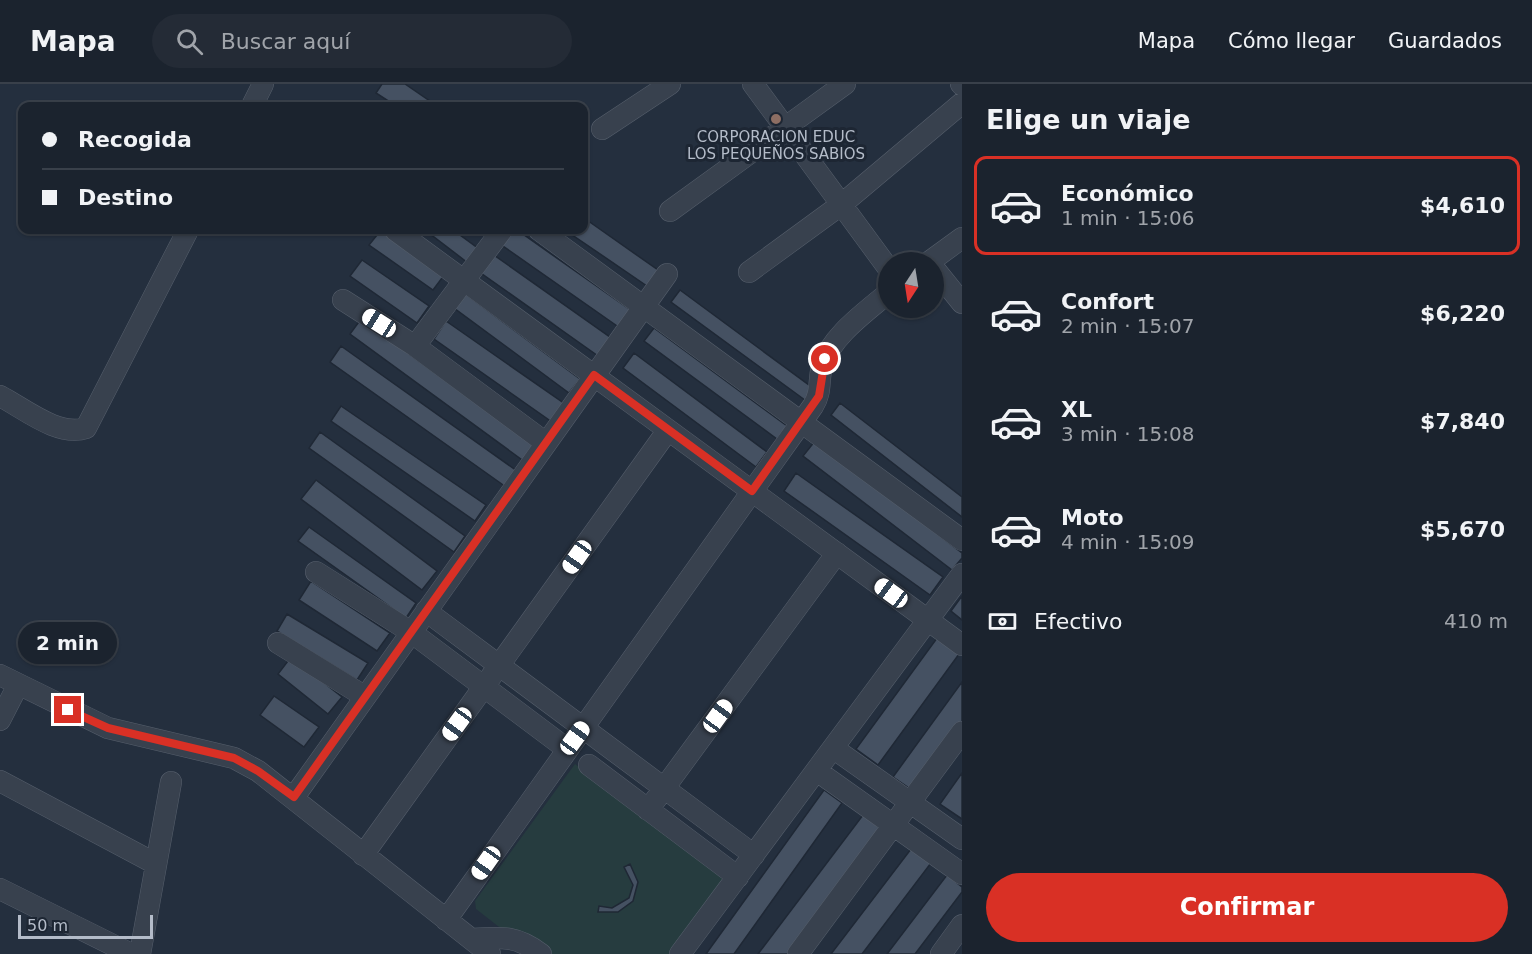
<!DOCTYPE html>
<html lang="es">
<meta charset="utf-8">
<style>
:root{--surface:#1b232e;--page:#242b36;--text:#f1f3f6;--muted:#a0a4aa;--line:#39404a;--accent:#d93025}
body{margin:0;font-family:"DejaVu Sans",sans-serif;background:var(--page);color:var(--text);height:100vh;display:flex;flex-direction:column;font-size:22px;white-space:nowrap}
*{box-sizing:border-box;margin:0}
p{font-size:20px;color:var(--muted)}
.icon{flex:none;width:33px;height:33px;fill:none;stroke:currentColor;stroke-width:2;stroke-linecap:round;stroke-linejoin:round}
.map{position:relative;flex:1;overflow:hidden}
.panel{display:flex;flex-direction:column;background:var(--surface);width:570px}
.panel>*{flex:none}
.hud{position:absolute;left:18px;top:18px;width:570px;height:132px;border-radius:12px;box-shadow:0 2px 4px #0004,0 0 0 2px var(--line);display:grid;align-content:center;height:132px;padding:0 24px;background:var(--surface)}
.needle{width:39px;rotate:192deg}
.controls{position:absolute;left:878px;top:168px;display:grid;gap:12px}
.controls a{display:grid;place-items:center;width:66px;height:66px;border-radius:50%;background:var(--surface);box-shadow:0 2px 4px #0004,0 0 0 2px var(--line);font-size:30px}
.scale{position:absolute;left:18px;bottom:15px;width:135px;box-sizing:border-box;padding-left:6px;border:3px solid #b4bcc9;border-top:0;font-size:16px;line-height:21px;white-space:nowrap;color:#b4bcc9;-webkit-text-stroke:4px #1d2633;paint-order:stroke}
.end{position:absolute;width:27px;height:27px;margin:-14px;border:8px solid #d93025;background:#fff;box-shadow:0 0 0 3px #fff}
.from{border-radius:50%}
.bubble{position:absolute;height:42px;border-radius:21px;background:var(--surface);box-shadow:0 2px 4px #0004,0 0 0 2px var(--line);font-size:20px;font-weight:700;line-height:42px;text-align:center}
.car{position:absolute;width:18px;height:36px;margin:-18px -9px;border-radius:8px;box-shadow:0 0 4px 2px #0007;background:linear-gradient(#fff 24%,#345 0 40%,#fff 0 76%,#345 0 86%,#fff 0)}
.hud b{display:flex;align-items:center;gap:21px;height:57px;font-size:22px}
.hud b+b{border-top:2px solid var(--line)}
.hud i{width:15px;height:15px;background:var(--text)}
ul{padding:0;list-style:none}
li{display:flex;align-items:center;gap:18px;height:99px;margin:0 12px 9px;padding:0 12px;border:3px solid transparent;border-radius:12px}
li div{flex:1}
li b{display:block;font-size:22px}
li em{font-style:normal;font-weight:700}
li.selected{border-color:var(--accent)}
li>.icon{width:54px;height:54px;stroke-width:1.5}
h2{padding:0 24px;font-size:27px;line-height:72px}
.pay{display:flex;align-items:center;gap:15px;height:66px;padding:0 24px;font-size:22px}
.pay p{margin-inline-start:auto}
.action{display:flex;gap:12px;margin-top:auto;padding:12px 24px}
.action a{flex:1;height:69px;border-radius:36px;background:var(--accent);color:#fff;font-size:24px;font-weight:700;line-height:69px;text-align:center}
header{display:flex;align-items:center;gap:36px;box-sizing:border-box;height:84px;padding:0 30px;background:var(--surface);border-bottom:2px solid var(--line)}
header strong{font-size:28px}
nav{display:flex;gap:33px;margin-inline-start:auto;font-size:21px}
.search{width:420px;height:54px;background:var(--page);display:flex;align-items:center;gap:15px;box-sizing:border-box;padding:0 21px;border-radius:33px;color:var(--muted);font-size:22px}
main{display:flex;flex:1;min-height:0}
.map>svg:first-child{display:block}
.green{fill:#263c3f}
.building{fill:#455162;stroke:#1f2835;stroke-width:1.5}
.lines{fill:none;stroke-linecap:round;stroke-linejoin:round}
.minor-casing{stroke:#565f6c;stroke-width:22}
.minor{stroke:#38414e;stroke-width:21}
.route{stroke:#d93025;stroke-width:8}
.education-dot{fill:#8d6e63;stroke:#1d2633;stroke-width:2}
.labels{text-anchor:middle;dominant-baseline:central;stroke-width:6;stroke-linejoin:round;paint-order:stroke}
.poi-label{font-size:15px;fill:#b4bcc9;stroke:#1d2633}
</style>
<header>
<strong>Mapa</strong>
<div class="search"><svg class="icon" aria-label="search" viewBox="0 0 24 24"><circle cx="10" cy="10" r="6"/><path d="M15 15l6 6"/></svg>Buscar aquí</div>
<nav><a>Mapa</a><a>Cómo llegar</a><a>Guardados</a></nav>
</header>
<main>
<div class="map">
<svg width="962" height="870" viewBox="0 0 962 870">
<rect width="100%" height="100%" fill="#242f3e"/>
<!-- green -->
<path class="green" d="M575 680 728 792 670 870H534L476 825 475 817Z"/>
<!-- building -->
<path class="building" d="M382 0H405L437 22H396L376 9Z
M584 134 658 186 647 202 565 146H584Z
M381 146 445 190 433 206 369 161Z
M425 146H453L479 165 468 179Z
M511 146H517L632 227 620 244 500 160Z
M491 169 614 256 601 274 478 187Z
M362 176 429 222 417 239 350 192Z
M680 206 817 307 809 319 671 218Z
M464 209 580 295 569 309 454 224Z
M361 235 536 363 525 378 350 250Z
M446 237 565 320 552 338 434 255Z
M654 244 787 342 777 355 644 257Z
M341 262 517 387 506 403 330 278Z
M634 269 767 368 756 383 623 284Z
M840 319 962 413V433L831 331Z
M341 322 486 421 475 437 331 337Z
M320 348 465 452 454 468 309 364Z
M815 357 962 469V474L952 486 803 372Z
M796 389 943 493 930 511 784 407Z
M316 396 437 487 422 506 301 415Z
M309 443 416 519 406 534 298 457Z
M311 497 390 549 377 567 299 516Z
M962 512V536L951 527Z
M287 530 368 579 357 596 277 547Z
M940 550 962 566 878 681 856 665Z
M291 573 342 613 328 630 278 590Z
M962 598V638L912 706 893 693Z
M274 612 319 643 304 663 260 631Z
M962 689V735L940 720Z
M824 706 842 719 734 870H706Z
M863 731 886 749 794 870H758Z
M911 765 931 779 862 870H831Z
M630 780 638 798 633 817 618 828H598L599 822 612 824 629 814 633 801 624 783Z
M947 791 962 803V808L915 870H887Z"/>
<g class="lines">
<defs>
<path id="minor" d="M753 0 888 184
M961 0 962 1
M252 22 263 0
M602 45 670 0
M670 127 845 0
M395 146 962 561
M539 146 962 456
M929 178 962 154
M933 183 962 219
M749 188 842 120 962 19
M343 216 415 262 546 359
M415 262 502 146
M0 312C25 325 58 353 86 344L188 146
M316 488 411 548 567 665
M426 527 754 771
M278 559 364 612
M0 591 108 644 234 674 258 687 490 870
M0 636 18 601
M833 664 962 755
M589 681 738 793
M817 687 962 790
M0 697 156 780
M294 713 667 190
M648 726 837 469
M363 771 668 346
M0 805 131 870
M446 836 813 322C822 308 818 297 822 282 831 252 866 228 888 209
M471 855C501 853 516 851 541 870
M140 870 171 698
M680 870 962 490
M798 870 962 648
M941 870 962 841"/>
</defs>
<!-- minor casing -->
<use href="#minor" class="minor-casing"/>
<!-- minor -->
<use href="#minor" class="minor"/>
</g>
<g class="lines">
<!-- route -->
<path class="route" d="M68 626 108 644 234 674 258 687 294 713 594 291 752 407 819 312 825 275"/>
</g>
<!-- markers -->
<circle class="education-dot" cx="776" cy="35" r="6"/>
<g class="labels">
<!-- poi labels -->
<g class="poi-label">
<text x="776" y="53">CORPORACION EDUC<tspan x="776" dy="17">LOS PEQUEÑOS SABIOS</tspan></text>
</g>
</g>
</svg>
<div class="controls">
<a><svg class="needle" viewBox="-14 -14 28 28"><path d="M0-13l5 13h-10z" fill="#e53935"/><path d="M0 13l5-13h-10z" fill="#a0a4aa"/></svg></a>
</div>
<div class="scale">50 m</div>
<i class="end from" style="left:825px;top:275px"></i>
<i class="end" style="left:68px;top:626px"></i>
<div class="bubble" style="left:18px;top:538px;width:99px">2 min</div>
<i class="car" style="left:379px;top:239px;rotate:302deg"></i>
<i class="car" style="left:577px;top:473px;rotate:215deg"></i>
<i class="car" style="left:891px;top:509px;rotate:306deg"></i>
<i class="car" style="left:718px;top:632px;rotate:36deg"></i>
<i class="car" style="left:457px;top:640px;rotate:216deg"></i>
<i class="car" style="left:575px;top:654px;rotate:36deg"></i>
<i class="car" style="left:486px;top:779px;rotate:215deg"></i>
<div class="hud">
<b><i class="from"></i>Recogida</b>
<b><i></i>Destino</b>
</div>
</div>
<section class="panel">
<h2>Elige un viaje</h2>
<ul>
<li class="selected"><svg class="icon" aria-label="car" viewBox="0 0 24 24"><path d="M5 17H2v-5l4-1 3-4h7l3 4 3 1v5h-3M9 17h6M6 11h13"/><circle cx="7" cy="17" r="2"/><circle cx="17" cy="17" r="2"/></svg><div><b>Económico</b><p>1 min · 15:06</p></div><em>$4,610</em></li>
<li><svg class="icon" aria-label="car" viewBox="0 0 24 24"><path d="M5 17H2v-5l4-1 3-4h7l3 4 3 1v5h-3M9 17h6M6 11h13"/><circle cx="7" cy="17" r="2"/><circle cx="17" cy="17" r="2"/></svg><div><b>Confort</b><p>2 min · 15:07</p></div><em>$6,220</em></li>
<li><svg class="icon" aria-label="car" viewBox="0 0 24 24"><path d="M5 17H2v-5l4-1 3-4h7l3 4 3 1v5h-3M9 17h6M6 11h13"/><circle cx="7" cy="17" r="2"/><circle cx="17" cy="17" r="2"/></svg><div><b>XL</b><p>3 min · 15:08</p></div><em>$7,840</em></li>
<li><svg class="icon" aria-label="car" viewBox="0 0 24 24"><path d="M5 17H2v-5l4-1 3-4h7l3 4 3 1v5h-3M9 17h6M6 11h13"/><circle cx="7" cy="17" r="2"/><circle cx="17" cy="17" r="2"/></svg><div><b>Moto</b><p>4 min · 15:09</p></div><em>$5,670</em></li>
</ul>
<div class="pay"><svg class="icon" aria-label="cash" viewBox="0 0 24 24"><path d="M3 7h18v10H3z"/><circle cx="12" cy="12" r="2"/></svg>Efectivo<p>410 m</p></div>
<div class="action"><a>Confirmar</a></div>
</section>
</main>
